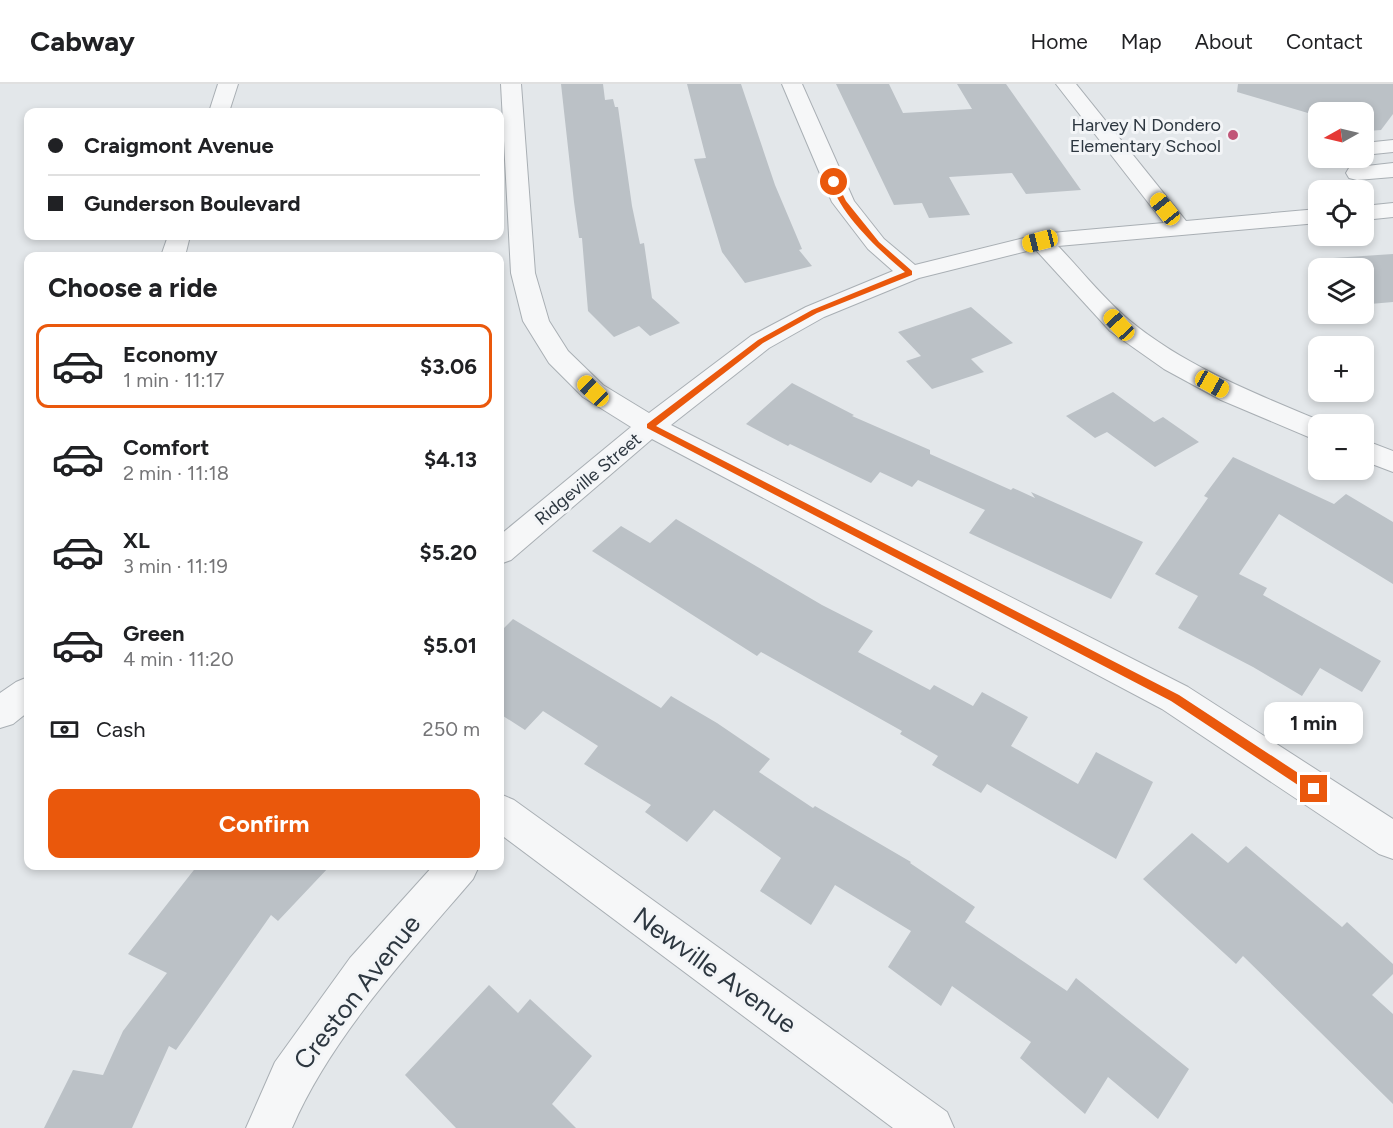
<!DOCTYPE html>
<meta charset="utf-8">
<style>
:root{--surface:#fff;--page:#f2f2f2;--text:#202124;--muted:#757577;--line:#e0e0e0;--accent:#ea580c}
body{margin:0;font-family:Figtree,sans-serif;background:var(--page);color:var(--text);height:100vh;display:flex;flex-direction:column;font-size:22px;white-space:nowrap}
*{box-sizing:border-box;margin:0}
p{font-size:20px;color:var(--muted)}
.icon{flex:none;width:33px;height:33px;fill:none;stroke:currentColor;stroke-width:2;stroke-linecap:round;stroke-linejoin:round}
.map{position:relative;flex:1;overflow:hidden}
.side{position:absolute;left:24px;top:168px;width:480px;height:618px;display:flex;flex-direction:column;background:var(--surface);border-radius:12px;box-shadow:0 3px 9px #0003}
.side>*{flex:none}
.guide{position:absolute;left:24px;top:24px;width:480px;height:132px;border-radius:12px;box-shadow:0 3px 9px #0003;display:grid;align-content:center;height:132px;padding:0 24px;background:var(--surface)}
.needle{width:39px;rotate:262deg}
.fabs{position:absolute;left:1308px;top:18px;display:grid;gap:12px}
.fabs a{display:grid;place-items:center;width:66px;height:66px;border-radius:12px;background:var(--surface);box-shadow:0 3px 9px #0003;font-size:30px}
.end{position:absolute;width:27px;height:27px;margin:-14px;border:8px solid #ea580c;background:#fff;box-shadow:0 0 0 3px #fff}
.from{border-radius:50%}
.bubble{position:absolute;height:42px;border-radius:12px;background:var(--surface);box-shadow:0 3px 9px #0003;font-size:20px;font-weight:700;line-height:42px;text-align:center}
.car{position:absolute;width:18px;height:36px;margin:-18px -9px;border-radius:8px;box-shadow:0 0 4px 2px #0007;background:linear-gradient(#f5c518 24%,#345 0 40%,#f5c518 0 76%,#345 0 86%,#f5c518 0)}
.guide b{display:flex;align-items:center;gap:21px;height:57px;font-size:22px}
.guide b+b{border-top:2px solid var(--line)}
.guide i{width:15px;height:15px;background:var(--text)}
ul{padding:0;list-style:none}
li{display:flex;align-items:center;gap:18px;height:84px;margin:0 12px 9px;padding:0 12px;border:3px solid transparent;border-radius:12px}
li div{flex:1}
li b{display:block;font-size:22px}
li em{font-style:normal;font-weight:700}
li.current{border-color:var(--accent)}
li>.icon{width:54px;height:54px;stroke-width:1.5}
h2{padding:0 24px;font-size:27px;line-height:72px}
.pay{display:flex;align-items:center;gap:15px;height:66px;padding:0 24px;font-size:22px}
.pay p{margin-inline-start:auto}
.action{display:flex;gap:12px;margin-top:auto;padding:12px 24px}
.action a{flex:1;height:69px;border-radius:12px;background:var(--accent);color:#fff;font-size:24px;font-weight:700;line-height:69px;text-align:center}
header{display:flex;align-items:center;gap:36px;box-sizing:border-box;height:84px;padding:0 30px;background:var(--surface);border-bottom:2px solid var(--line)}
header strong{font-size:28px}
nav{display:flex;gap:33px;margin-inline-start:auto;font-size:21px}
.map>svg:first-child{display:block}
.building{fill:#bbc1c6}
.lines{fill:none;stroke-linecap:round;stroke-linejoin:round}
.minor-casing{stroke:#a9afb4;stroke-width:2}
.minor{fill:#f6f7f8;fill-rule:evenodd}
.route{fill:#ea580c}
.poi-dot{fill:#c15678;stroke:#f3f5f7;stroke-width:2}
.labels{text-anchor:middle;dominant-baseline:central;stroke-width:6;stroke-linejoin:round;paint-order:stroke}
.far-poi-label{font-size:18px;fill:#2d3740;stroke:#f3f5f7;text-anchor:end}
.far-street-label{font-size:18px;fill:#2d3740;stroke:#f3f5f7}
.near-street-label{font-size:26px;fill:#2d3740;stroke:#f3f5f7}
</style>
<header>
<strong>Cabway</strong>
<nav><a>Home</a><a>Map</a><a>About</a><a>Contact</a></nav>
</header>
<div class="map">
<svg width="1393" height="1044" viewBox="0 0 1393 1044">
<rect width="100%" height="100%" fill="#e3e7ea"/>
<!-- building -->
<path class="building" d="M561 0H603L605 16 613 15 615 23H618L632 122 640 160 644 159 652 214 680 239 650 252 639 242 614 253 588 227 582 154H579L574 118Z
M687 0H741L775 101 802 165 799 166 812 182 745 199 722 168 694 75 706 74Z
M836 0H889L903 29 972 25 957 0H1006L1081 106 1026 110 1012 89 949 93 970 131 929 134 922 119 894 121Z
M1238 0H1393V30L1381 46 1368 47 1364 45V28H1318V32L1237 8Z
M1393 170V218L1370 220 1364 214V184H1343L1333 174Z
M971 223 1013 259 971 275 984 288 932 305 906 277 921 272 898 248Z
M792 299 854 331 852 332 930 366V370L1011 406 1013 404 1035 414 1031 408 1143 458 1111 515 969 449 985 426 918 396 912 403 880 388 871 399 790 360 788 362 746 340Z
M1113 308 1154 338 1163 333 1199 358 1155 383 1107 348 1095 354 1066 332Z
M1233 373 1334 420 1346 410 1393 438V500L1279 430 1239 490 1267 504 1263 511 1381 577 1362 608 1320 584 1302 612 1253 583 1178 544 1198 512 1155 490 1208 414 1204 412Z
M676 435 822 521 873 547 858 568 930 606 934 601 973 622 982 608 1028 633 1011 662 1078 700 1096 668 1153 698 1116 775 987 700 981 709 932 681 938 672 900 650 902 647 761 568 757 572 592 467 621 442 650 459Z
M513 535 661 624 671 612 717 639 770 675 759 688 813 724 815 722 911 778 910 779 975 823 965 838 1067 907 1076 894 1189 985 1158 1035 1108 993 1085 1030 1020 974 1031 958 952 902 941 922 888 883 911 847 835 801 811 841 760 807 781 774 714 726 687 758 645 728 651 721 584 680 598 662 543 627 525 646 500 630V548Z
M1192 749 1228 779 1246 762 1342 843 1347 838 1393 880V890L1372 911 1393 930V1020L1243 872 1236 880 1143 795Z
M197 782H330L278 837 271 831 176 966 169 962 132 1044H44L73 986 103 991 123 947 167 889 128 870Z
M489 901 518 929 530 915 592 972 552 1020 576 1044H456L405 991Z"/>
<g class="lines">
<defs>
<path id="minor" d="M218 0H238L229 28H209Z
M501 0H521L535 189 549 237 568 267 603 301 649 329 751 252 806 223 893 187 868 165 832 118 782 0H802L854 117 884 155 915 181 1040 150 1164 139 1056 0H1076L1186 137 1318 125V139L1058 162C1081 186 1103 214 1129 236 1187 284 1259 311 1328 340H1318V357L1221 316 1164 285 1110 247 1035 165 919 194 824 233 769 264 671 341 1188 603 1393 735V775L1379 770 1162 625 652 355 511 476 500 480V451L631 343 583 313 549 279 523 237 511 189Z
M1393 56V68L1364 71V59Z
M1393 79V93L1357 96 1349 94 1346 89 1349 84Z
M1393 119V133L1364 136V122Z
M168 152H190L185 172H161Z
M1364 356 1393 367V388L1364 377Z
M28 593V628L13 640 0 644V609L16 598Z
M500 710 514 716 947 1028 954 1044H893L500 750Z
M433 782H479L473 795C409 870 331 953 292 1044H246L275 978 350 874Z"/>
</defs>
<!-- minor casing -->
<use href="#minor" class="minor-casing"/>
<!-- minor -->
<use href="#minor" class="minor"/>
</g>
<!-- route -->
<path class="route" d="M832 97H836L846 117 879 158 912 187V191L817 229 763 259 656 342 1179 611 1318 702V709H1310L1171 617 647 344V340L758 256 812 226 905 188C883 170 834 125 832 97Z"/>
<!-- markers -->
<circle class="poi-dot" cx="1233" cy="51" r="6"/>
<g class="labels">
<!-- far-poi labels -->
<g class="far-poi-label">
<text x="1221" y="41">Harvey N Dondero<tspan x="1221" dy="21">Elementary School</tspan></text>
</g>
<!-- far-street labels -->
<g class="far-street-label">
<text transform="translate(588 395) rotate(-40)">Ridgeville Street</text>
</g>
<!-- near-street labels -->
<g class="near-street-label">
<text transform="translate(715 886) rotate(36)">Newville Avenue</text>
<text transform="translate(357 908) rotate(-52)">Creston Avenue</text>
</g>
</g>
</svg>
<div class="fabs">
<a><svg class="needle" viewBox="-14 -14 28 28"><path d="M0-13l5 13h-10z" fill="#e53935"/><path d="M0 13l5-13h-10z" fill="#757577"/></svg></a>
<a><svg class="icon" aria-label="locate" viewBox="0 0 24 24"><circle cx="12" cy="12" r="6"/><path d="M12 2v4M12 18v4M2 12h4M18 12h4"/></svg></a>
<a><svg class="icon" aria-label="layers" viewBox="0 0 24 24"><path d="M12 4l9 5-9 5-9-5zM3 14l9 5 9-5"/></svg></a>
<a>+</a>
<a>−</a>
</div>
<i class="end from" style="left:834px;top:98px"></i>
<i class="end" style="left:1314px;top:705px"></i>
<div class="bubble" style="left:1264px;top:618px;width:99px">1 min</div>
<i class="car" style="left:1165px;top:125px;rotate:321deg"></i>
<i class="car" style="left:1040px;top:157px;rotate:256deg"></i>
<i class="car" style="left:1119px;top:241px;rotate:317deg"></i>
<i class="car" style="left:1212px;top:300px;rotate:119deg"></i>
<i class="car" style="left:593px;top:307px;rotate:314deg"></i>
<div class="guide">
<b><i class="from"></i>Craigmont Avenue</b>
<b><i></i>Gunderson Boulevard</b>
</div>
<section class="side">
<h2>Choose a ride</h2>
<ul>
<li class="current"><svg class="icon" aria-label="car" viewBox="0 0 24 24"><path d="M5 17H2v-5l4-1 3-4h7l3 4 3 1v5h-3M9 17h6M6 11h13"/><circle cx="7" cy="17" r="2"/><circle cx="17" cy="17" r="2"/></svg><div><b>Economy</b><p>1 min · 11:17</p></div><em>$3.06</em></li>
<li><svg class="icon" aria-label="car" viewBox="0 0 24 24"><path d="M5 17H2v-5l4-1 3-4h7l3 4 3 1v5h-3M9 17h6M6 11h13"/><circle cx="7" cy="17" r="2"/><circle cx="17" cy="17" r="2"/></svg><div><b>Comfort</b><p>2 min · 11:18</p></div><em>$4.13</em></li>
<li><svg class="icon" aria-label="car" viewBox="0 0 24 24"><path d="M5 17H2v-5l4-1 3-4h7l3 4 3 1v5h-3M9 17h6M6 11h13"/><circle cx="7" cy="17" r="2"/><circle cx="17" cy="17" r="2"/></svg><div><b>XL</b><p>3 min · 11:19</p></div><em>$5.20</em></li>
<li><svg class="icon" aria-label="car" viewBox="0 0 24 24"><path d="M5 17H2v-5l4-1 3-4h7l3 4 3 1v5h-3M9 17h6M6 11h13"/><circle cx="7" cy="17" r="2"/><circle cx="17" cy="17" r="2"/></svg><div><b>Green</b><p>4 min · 11:20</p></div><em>$5.01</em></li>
</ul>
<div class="pay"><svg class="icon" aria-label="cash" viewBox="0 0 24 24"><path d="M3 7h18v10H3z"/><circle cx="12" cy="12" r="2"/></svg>Cash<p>250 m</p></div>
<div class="action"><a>Confirm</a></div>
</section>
</div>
